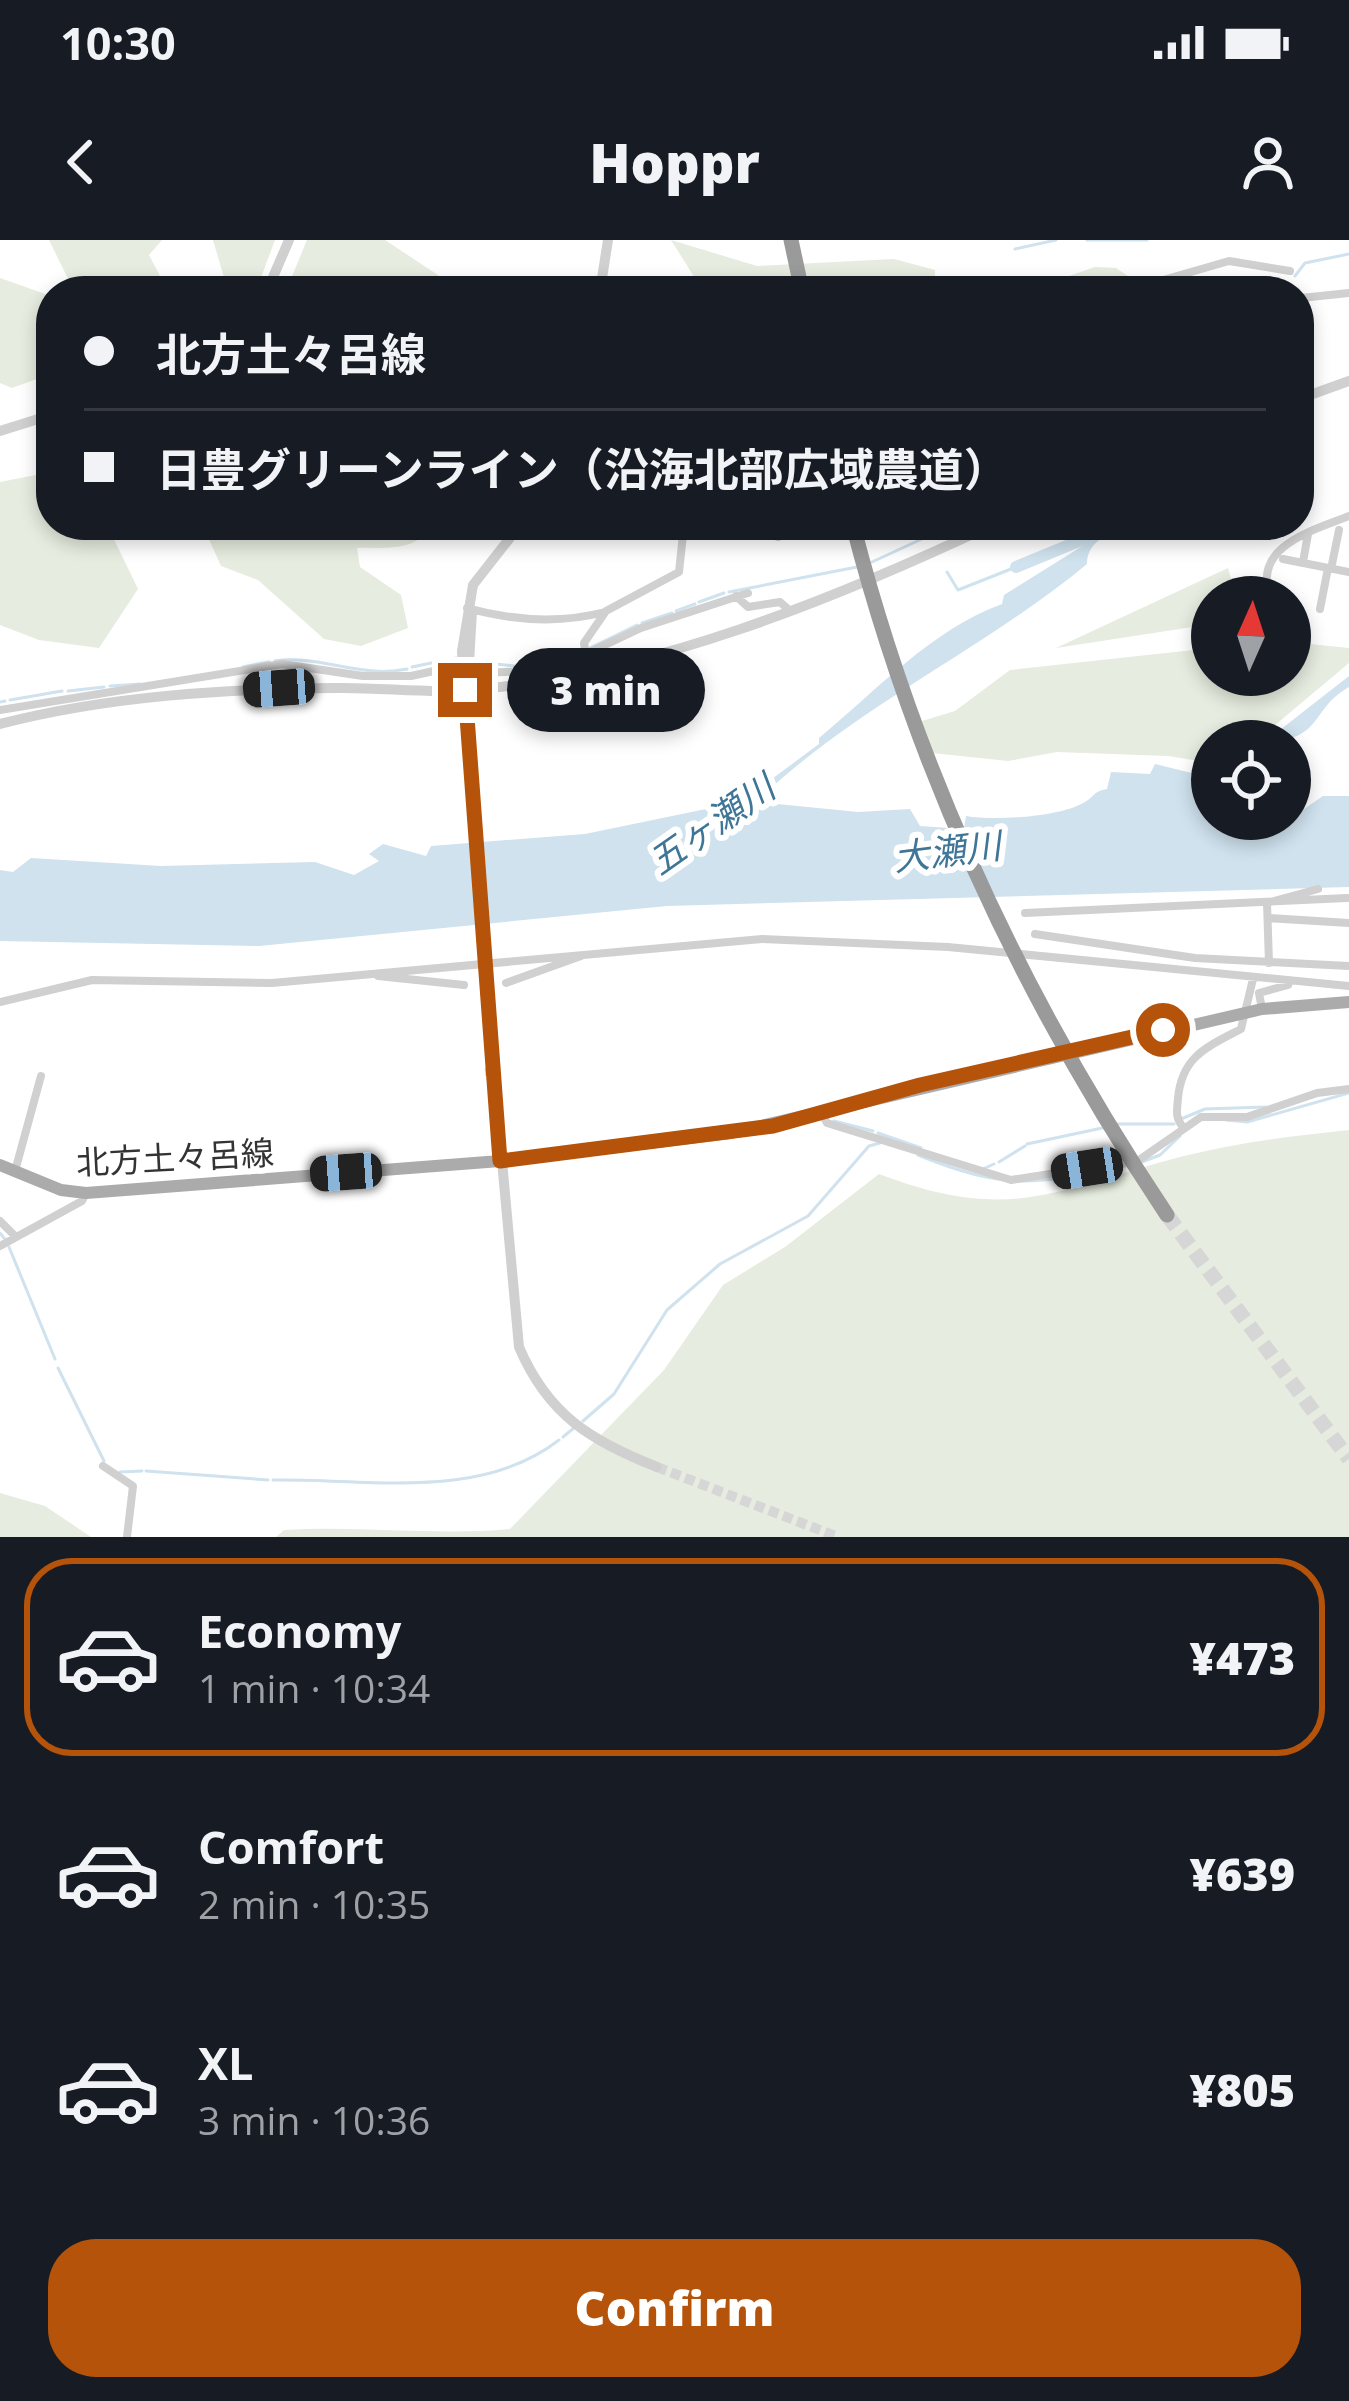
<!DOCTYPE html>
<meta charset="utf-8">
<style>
:root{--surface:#171b24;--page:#20242c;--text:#f1f3f6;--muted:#9ea1a6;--line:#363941;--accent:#b45309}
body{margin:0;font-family:"Open Sans","Noto Sans JP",sans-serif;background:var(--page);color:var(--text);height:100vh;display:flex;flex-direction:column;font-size:45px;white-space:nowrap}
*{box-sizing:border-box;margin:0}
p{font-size:39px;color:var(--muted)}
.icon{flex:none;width:66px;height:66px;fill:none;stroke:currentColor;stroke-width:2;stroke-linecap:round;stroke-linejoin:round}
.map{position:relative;height:1297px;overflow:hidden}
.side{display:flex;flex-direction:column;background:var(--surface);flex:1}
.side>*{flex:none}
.hud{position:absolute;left:36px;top:36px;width:1278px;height:264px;border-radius:48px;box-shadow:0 6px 18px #0003;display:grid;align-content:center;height:264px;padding:0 48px;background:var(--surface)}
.needle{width:78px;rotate:3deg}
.controls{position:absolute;left:1191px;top:336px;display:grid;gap:24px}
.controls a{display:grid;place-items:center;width:120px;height:120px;border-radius:50%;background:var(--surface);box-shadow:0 6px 18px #0003;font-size:60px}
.end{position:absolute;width:54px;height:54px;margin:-27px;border:15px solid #b45309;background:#fff;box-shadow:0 0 0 6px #fff}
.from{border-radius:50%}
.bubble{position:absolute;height:84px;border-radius:42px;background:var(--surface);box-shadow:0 6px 18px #0003;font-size:39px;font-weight:800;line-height:84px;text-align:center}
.car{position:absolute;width:36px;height:72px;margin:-36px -18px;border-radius:15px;box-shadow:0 0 9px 3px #0007;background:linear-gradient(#222 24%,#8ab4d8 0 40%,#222 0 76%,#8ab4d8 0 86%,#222 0)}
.hud b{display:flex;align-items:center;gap:42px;height:114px;font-size:45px}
.hud b+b{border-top:3px solid var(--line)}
.hud i{width:30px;height:30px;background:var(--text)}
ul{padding:21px 0 0;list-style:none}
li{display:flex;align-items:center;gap:36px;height:198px;margin:0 24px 18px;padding:0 24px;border:6px solid transparent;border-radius:48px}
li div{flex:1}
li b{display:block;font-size:45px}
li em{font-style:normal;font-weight:800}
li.on{border-color:var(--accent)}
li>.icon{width:108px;height:108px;stroke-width:1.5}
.cta{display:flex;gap:24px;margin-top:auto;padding:24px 48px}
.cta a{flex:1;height:138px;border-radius:48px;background:var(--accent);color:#fff;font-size:48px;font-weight:800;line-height:138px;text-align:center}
.status{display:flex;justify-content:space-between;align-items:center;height:84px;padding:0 60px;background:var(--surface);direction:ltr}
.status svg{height:33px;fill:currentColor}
header{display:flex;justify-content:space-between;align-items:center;height:156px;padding:0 48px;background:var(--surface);font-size:54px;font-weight:800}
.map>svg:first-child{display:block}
.green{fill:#e6ecdf}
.water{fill:#cfe2ee}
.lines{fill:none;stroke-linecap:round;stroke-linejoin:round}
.stream{stroke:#cfe2ee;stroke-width:3}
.river{stroke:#cfe2ee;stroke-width:12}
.minor-tunnel{stroke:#d6d6d6;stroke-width:8;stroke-dasharray:8 4;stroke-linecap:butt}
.tertiary-tunnel{stroke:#d6d6d6;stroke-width:10;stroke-dasharray:10 5;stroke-linecap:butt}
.motorway-tunnel{stroke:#d6d6d6;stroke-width:15;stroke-dasharray:15 8;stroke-linecap:butt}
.minor{stroke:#d0d0d0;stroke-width:8}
.tertiary{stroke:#d0d0d0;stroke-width:10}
.primary{stroke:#ababab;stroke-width:12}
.motorway{stroke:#9a9a9a;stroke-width:15}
.tertiary-bridge{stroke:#d0d0d0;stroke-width:10}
.motorway-bridge{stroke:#9a9a9a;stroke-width:15}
.route{stroke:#b45309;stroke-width:15}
.labels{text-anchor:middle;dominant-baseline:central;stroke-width:12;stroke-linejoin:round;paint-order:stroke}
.street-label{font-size:33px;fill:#333;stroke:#fff}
.water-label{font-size:36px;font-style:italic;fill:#3f7597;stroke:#fff}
</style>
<div class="status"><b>10:30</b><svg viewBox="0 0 49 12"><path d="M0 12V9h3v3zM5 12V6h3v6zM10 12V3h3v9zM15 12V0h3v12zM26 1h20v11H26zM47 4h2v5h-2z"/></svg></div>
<header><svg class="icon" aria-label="back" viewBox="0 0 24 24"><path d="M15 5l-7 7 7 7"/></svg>Hoppr<svg class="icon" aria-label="person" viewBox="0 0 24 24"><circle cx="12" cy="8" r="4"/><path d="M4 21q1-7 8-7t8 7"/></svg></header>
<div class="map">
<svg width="1349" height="1297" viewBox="0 0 1349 1297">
<rect width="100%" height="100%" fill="#fff"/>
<!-- green -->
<path class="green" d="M49 0H162L149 15 168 51H74Z
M213 0H275L256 51H228Z
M307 0H385L462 51H286Z
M671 0 757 26 894 19 935 30V51H703Z
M1095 27 1116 28 1150 51H1026Z
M0 38 51 56V134L12 148 0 143Z
M51 232V285H107L138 349 99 408 39 400 0 385V242Z
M183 285H431C417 313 383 307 357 308L360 327 401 355 408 388 361 406 324 399 258 340 221 326 208 297Z
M1228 328 1236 357H1212V384L1056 408Z
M1290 402 1349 408V423L1256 501H1212V523L1168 516 1057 512 1008 521 932 513 922 481 955 471 1010 430 1212 408V435H1290Z
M1349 890V1297H276L284 1290C360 1285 435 1296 510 1289L664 1130 723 1045 785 1007 879 934C1013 985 1056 949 1184 916 1239 902 1293 896 1349 890Z
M0 1253 45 1266 91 1297H0Z"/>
<!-- water -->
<path class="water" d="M1116 285H1134C1114 293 1087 298 1087 324 982 411 854 467 756 562L858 572 910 569 920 586 964 589 966 576C994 581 1059 577 1083 563 1095 557 1093 551 1107 549L1111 532 1150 534 1155 524 1212 538V579H1290V524L1297 521 1291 554 1304 569 1323 556H1349V647L667 666 259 706 0 701V630L13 632 31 618 161 626 315 622 354 635 379 621 369 614 383 604 426 616 431 606 585 594 706 569 745 559 819 504V498C876 451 931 390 1002 364L1004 355Z
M1349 436V447C1310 469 1323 501 1266 501Z"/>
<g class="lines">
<!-- stream -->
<path class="stream" d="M1087 0H1147
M1015 9 1056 0
M1295 36 1305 23 1349 14
M1298 51V49
M872 322 952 285
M947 332 958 350 1016 327
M729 352 857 327
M699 362 724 353
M676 371 695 364
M642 383 672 373
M590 408 637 385
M275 421C319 414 361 439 407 429
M441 421 456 418
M477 422 523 427 560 422
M243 427 269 422
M412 427 436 422
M110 446 140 444
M68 451 104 447
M10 460 62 451
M0 462 5 461
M1181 879 1205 869 1265 867
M1226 880 1247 882 1349 853
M834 881 873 891
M1116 884H1174
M878 893 921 908
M1027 904 1107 887
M918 915C1010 952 1035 944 1130 925
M999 922 1025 906
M1139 923 1160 915 1180 896
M983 929 994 924
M0 993 4 998
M9 1007 55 1119
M58 1128 104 1221
M583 1181 614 1154 667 1070 720 1024 808 976 869 906 880 903
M563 1197 575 1187
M146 1231 268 1240
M120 1232 142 1231
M273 1240C367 1238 479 1262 559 1200"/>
<!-- river -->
<path class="river" d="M1016 327 1101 292"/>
<!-- minor-tunnel -->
<path class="minor-tunnel" d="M485 832 500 831"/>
<!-- tertiary-tunnel -->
<path class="tertiary-tunnel" d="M657 1227 838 1297"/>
<!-- motorway-tunnel -->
<path class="motorway-tunnel" d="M1167 975 1349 1219"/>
<!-- minor -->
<path class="minor" d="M1125 51 1229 21 1290 31
M1301 58 1349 53
M745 285 778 297 806 285
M1283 319 1349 332
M1303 322 1308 294
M1331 329 1339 290
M736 356 748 367 780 362 788 369
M1270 357C1252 306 1312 291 1349 276
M467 368C514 381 559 384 605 372
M1320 369 1328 328
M1290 373 1301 377
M586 415 584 403 606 371 679 332 684 285
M584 418 623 414 631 421
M470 423 473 371
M0 470 282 424 363 436H411L470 423 482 433 552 430 641 388 748 353
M1025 673 1347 658
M1268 678 1349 683
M1035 694 1195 718 1349 726
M1269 723 1267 663 1318 649
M378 736 464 745
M506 743 581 716
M0 762 92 740 272 743 762 699 948 707 1349 746
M1262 769 1259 753 1288 745
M822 874 827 883 1011 940 1139 920 1201 877H1247L1317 853 1349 849
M1182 886C1175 876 1177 871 1178 858 1182 816 1207 807 1241 789L1253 739
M15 931 41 836
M0 981 16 997
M0 1006 82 961 86 953
M103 1226 133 1246 127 1297"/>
<!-- tertiary -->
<path class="tertiary" d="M267 51 289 0
M600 51 608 0
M1299 159 1349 141
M0 191 51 175
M462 411 473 345 520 285
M0 484C108 456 224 449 335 448 381 447 427 454 472 450 649 434 833 360 992 285
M485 735 519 1107C548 1175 591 1201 657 1227"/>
<!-- primary -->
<path class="primary" d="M0 925 61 950 86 953 500 921 731 893 1262 769 1349 762"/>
<!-- motorway -->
<path class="motorway" d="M791 0 802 51"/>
<!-- tertiary-bridge -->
<path class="tertiary-bridge" d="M462 411 463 431
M466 464 485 735"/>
<!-- motorway-bridge -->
<path class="motorway-bridge" d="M853 285C917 534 1024 761 1167 975"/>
</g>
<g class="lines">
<!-- route -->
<path class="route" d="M465 450 500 921 773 886 920 845 1163 790"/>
</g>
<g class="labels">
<!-- street labels -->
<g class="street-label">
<text transform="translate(175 917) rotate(-3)">北方土々呂線</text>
</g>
<!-- water labels -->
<g class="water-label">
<text transform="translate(711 584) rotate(-35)">五ヶ瀬川</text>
<text transform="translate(947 611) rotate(-7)">大瀬川</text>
</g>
</g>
</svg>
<div class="controls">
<a><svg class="needle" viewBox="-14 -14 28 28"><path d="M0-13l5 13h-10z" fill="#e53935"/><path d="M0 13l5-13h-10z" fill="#9ea1a6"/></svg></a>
<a><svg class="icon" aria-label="locate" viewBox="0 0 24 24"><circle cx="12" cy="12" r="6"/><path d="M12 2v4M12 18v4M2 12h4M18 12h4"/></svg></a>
</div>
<i class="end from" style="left:1163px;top:790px"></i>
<i class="end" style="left:465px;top:450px"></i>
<div class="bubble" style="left:507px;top:408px;width:198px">3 min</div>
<i class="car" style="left:279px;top:448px;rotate:266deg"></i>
<i class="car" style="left:1087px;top:928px;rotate:261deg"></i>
<i class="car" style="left:346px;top:932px;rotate:266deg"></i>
<div class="hud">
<b><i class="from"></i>北方土々呂線</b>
<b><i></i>日豊グリーンライン（沿海北部広域農道）</b>
</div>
</div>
<section class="side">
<ul>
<li class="on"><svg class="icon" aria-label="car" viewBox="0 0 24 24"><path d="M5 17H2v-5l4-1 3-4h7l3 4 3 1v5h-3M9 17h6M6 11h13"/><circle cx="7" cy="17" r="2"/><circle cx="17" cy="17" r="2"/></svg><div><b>Economy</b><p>1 min · 10:34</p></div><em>¥473</em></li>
<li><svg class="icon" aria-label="car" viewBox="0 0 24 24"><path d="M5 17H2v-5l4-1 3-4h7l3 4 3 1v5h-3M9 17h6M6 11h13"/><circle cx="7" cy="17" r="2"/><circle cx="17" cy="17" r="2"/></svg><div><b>Comfort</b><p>2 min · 10:35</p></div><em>¥639</em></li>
<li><svg class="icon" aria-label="car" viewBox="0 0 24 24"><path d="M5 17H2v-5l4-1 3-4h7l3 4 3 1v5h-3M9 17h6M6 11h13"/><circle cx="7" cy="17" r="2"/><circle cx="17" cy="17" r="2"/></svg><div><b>XL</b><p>3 min · 10:36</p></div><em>¥805</em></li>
</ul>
<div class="cta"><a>Confirm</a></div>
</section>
